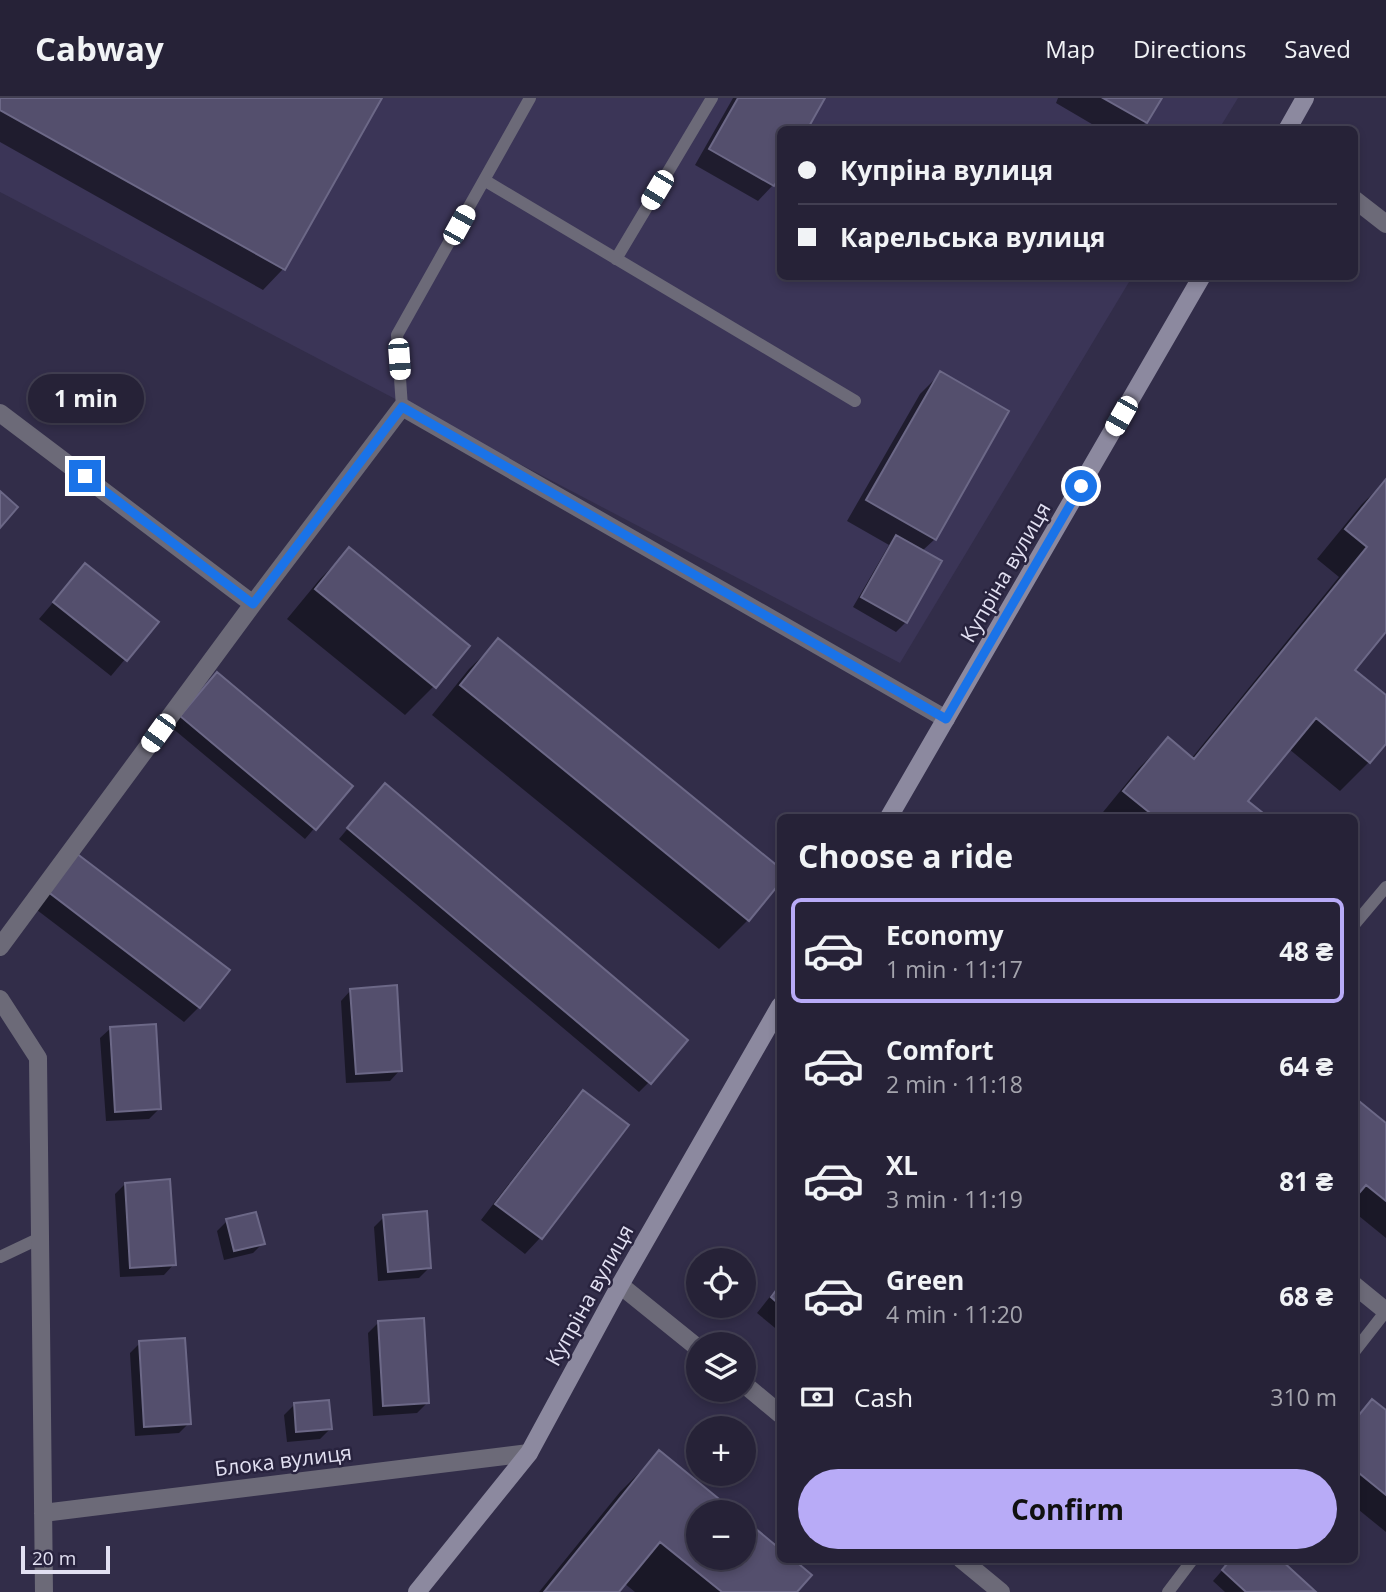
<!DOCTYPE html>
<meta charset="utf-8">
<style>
:root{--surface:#262237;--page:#322f42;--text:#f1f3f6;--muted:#a4a4ad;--line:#423f52;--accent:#b8abf7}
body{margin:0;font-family:"Open Sans",sans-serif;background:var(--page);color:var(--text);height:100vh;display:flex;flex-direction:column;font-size:26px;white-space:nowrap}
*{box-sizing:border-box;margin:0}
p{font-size:23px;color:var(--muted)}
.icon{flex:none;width:38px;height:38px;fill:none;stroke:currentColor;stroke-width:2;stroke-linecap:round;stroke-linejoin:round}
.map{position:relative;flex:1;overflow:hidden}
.sheet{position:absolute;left:777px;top:716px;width:581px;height:749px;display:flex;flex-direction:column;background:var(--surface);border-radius:10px;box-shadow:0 4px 10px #0003,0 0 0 2px var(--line)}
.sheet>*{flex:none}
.top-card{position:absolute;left:777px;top:28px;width:581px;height:154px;border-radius:10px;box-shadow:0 4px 10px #0003,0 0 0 2px var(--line);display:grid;align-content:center;height:154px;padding:0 21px;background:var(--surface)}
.fabs{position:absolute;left:686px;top:1150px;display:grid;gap:14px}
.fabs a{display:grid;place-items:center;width:70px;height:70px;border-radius:50%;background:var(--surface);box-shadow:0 4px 10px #0003,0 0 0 2px var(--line);font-size:35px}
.scale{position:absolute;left:21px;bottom:18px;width:89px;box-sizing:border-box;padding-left:7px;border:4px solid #e2e0f2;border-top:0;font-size:19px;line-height:24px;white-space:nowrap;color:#e2e0f2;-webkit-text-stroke:5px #28233e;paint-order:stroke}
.end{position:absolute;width:32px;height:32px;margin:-16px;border:9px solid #1a73e8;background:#fff;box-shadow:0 0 0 4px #fff}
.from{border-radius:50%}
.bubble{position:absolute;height:49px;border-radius:24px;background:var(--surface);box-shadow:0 4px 10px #0003,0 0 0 2px var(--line);font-size:23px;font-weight:700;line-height:49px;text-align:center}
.car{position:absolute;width:21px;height:42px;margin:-21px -10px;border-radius:9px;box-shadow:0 0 5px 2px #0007;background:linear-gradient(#fff 24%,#345 0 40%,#fff 0 76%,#345 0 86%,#fff 0)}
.top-card b{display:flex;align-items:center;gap:24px;height:66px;font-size:26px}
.top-card b+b{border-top:2px solid var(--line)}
.top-card i{width:18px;height:18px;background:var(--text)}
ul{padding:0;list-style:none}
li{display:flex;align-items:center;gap:21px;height:105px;margin:0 14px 10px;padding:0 7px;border:4px solid transparent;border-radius:10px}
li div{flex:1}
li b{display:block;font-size:26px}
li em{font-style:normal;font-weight:700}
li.selected{border-color:var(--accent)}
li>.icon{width:63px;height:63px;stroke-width:1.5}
h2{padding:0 21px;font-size:32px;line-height:84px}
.pay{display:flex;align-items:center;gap:18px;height:77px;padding:0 21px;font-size:26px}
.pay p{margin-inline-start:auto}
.cta{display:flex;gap:14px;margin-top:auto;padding:14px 21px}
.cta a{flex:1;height:80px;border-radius:42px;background:var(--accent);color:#111;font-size:28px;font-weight:700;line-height:80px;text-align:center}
header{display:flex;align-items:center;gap:42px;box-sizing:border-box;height:98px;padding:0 35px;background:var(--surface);border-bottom:2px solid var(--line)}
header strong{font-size:33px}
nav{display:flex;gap:38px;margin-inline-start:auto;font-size:24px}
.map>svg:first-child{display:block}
.built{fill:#3b3557}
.shadow{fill:#0007}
.building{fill:#544f6d;stroke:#6c6887;stroke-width:2}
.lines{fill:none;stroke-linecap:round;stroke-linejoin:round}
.lane{stroke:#6c6a78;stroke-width:12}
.street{stroke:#6c6a78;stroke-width:18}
.secondary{stroke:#8c899f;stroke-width:18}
.route{stroke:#1a73e8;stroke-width:9}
.labels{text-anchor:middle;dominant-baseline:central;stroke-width:5;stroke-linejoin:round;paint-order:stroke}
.street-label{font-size:21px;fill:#e2e0f2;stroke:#28233e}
</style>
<header>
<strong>Cabway</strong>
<nav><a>Map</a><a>Directions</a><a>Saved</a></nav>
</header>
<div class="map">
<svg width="1386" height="1494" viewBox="0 0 1386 1494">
<rect width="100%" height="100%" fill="#322d49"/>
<!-- built -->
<path class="built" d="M0 0H1238L1219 31 780 32V178L1132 179 900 565 0 94Z"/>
<!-- shadow -->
<path class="shadow" d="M0 0H380L283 171 263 192 0 44Z
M733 0H823L780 32V74L773 87 758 103 695 67Z
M1058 0H1160L1146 24 1139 32H1102L1056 5Z
M940 276 935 441 922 453 906 524 896 534 853 509 889 447 847 423 920 296Z
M1386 383V532L1353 572 1386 599V643L1369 664 1340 693 1289 651 1246 703 1265 719H1099L1139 670 1168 641 1191 661 1339 479 1317 461 1362 406Z
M349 452 434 588 405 617 287 521 320 481Z
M85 467 156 524 111 578 39 521Z
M499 542 780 773V782L748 822 719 851 432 617 469 571Z
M207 587 350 689 305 741 171 629Z
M375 698 649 984 639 994 339 741Z
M61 773 199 909 184 924 33 809Z
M351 892 400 972 390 983 346 985 341 903Z
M111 930 160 1010 149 1021 106 1023 100 940Z
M583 994 627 1028 540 1140 525 1156 481 1122 568 1009Z
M1354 1001 1386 1027V1140L1354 1114Z
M125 1086 174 1166 164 1177 120 1179 115 1096Z
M384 1119 429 1170 419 1180 378 1183 374 1129Z
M227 1123 263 1145 253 1155 224 1162 217 1133Z
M780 1186V1234L757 1215Z
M378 1225 427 1305 417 1315 373 1318 368 1235Z
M140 1245 189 1325 179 1335 135 1338 130 1255Z
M1372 1303 1386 1314V1434L1354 1408V1321Z
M294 1307 330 1331 320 1341 287 1344 284 1317Z
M659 1355 732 1414H698V1460H744V1423L780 1453V1461L795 1494H635L624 1485 617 1494H539L620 1394Z
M1232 1461 1312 1493 1225 1494 1213 1483Z"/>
<!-- building -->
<path class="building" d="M0 0H382L285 172 0 12Z
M738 0H825L807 32H780V78L774 88 709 51Z
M1103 0H1162L1147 25Z
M940 273 1009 313 936 442 866 402Z
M1386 381V534L1355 572 1386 597V646L1370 665 1316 620 1248 703 1268 719H1155L1123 693 1168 639 1194 661 1367 449 1345 431Z
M0 393 18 409 0 430Z
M896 437 942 463 907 525 861 499Z
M349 449 470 548 436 590 315 491Z
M85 465 159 524 127 563 53 504Z
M498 540 780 770V785L749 823 460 587Z
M217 574 353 688 316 732 180 618Z
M385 685 688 942 651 986 347 730Z
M76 755 230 872 200 910 47 793Z
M397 887 402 973 356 976 350 891Z
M156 926 161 1011 115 1014 110 929Z
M583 992 629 1027 542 1141 495 1106Z
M1354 999 1386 1025V1103L1366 1087 1354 1101Z
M170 1081 176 1167 130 1170 125 1085Z
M427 1113 431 1170 388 1174 383 1117Z
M256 1114 265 1146 234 1153 226 1121Z
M780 1187V1207L771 1199Z
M424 1220 429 1305 383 1308 378 1223Z
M185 1240 191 1326 144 1329 139 1243Z
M1372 1301 1386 1312V1397L1354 1371V1323Z
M329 1302 332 1331 296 1334 294 1305Z
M659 1352 735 1414H698V1460H744V1421L780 1451V1461H793L812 1477 797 1494H722L660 1444 619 1494H544Z
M1231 1461H1280L1315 1493 1246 1494 1222 1472Z"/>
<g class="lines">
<!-- lane -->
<path class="lane" d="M484 82 855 303
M616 161 712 0
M402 309 397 237 530 0
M1354 827 1386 789
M0 1159 40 1140
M1354 1254 1386 1213
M1168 1494 1193 1461"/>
<!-- street -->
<path class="street" d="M1354 101 1386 126
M0 315 253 506
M0 849 253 506 402 309 946 621
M0 901 38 960 44 1494
M620 1187 698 1250
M1354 1187 1386 1213
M744 1286 780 1316
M43 1415 529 1355
M961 1461 1001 1494"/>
<!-- secondary -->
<path class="secondary" d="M1287 32 1305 0
M889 719 1202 178
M417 1494 529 1355 620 1187 780 908"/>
</g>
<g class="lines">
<!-- route -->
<path class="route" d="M85 378 253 506 402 309 946 621 1081 388"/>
</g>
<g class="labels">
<!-- street labels -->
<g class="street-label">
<text transform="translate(1005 474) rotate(-60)">Купріна вулиця</text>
<text transform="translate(589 1197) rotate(-61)">Купріна вулиця</text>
<text transform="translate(283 1362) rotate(-7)">Блока вулиця</text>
</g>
</g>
</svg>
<div class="fabs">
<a><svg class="icon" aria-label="locate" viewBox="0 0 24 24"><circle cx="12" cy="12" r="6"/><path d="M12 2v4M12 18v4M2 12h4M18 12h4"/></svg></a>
<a><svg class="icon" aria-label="layers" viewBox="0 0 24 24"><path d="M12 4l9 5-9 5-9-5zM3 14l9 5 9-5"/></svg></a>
<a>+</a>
<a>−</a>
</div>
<div class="scale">20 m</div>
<i class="end from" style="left:1081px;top:388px"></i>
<i class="end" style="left:85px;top:378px"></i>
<div class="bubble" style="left:28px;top:276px;width:116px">1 min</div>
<i class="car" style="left:657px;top:92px;rotate:211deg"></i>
<i class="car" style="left:459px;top:127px;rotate:29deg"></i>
<i class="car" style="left:399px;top:261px;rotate:176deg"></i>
<i class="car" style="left:1121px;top:318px;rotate:210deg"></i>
<i class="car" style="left:158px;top:635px;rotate:216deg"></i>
<div class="top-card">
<b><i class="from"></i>Купріна вулиця</b>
<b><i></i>Карельська вулиця</b>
</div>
<section class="sheet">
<h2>Choose a ride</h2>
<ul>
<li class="selected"><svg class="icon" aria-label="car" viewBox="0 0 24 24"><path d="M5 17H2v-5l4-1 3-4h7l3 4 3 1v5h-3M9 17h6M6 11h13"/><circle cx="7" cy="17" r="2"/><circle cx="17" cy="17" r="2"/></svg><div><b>Economy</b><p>1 min · 11:17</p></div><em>48 ₴</em></li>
<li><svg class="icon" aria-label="car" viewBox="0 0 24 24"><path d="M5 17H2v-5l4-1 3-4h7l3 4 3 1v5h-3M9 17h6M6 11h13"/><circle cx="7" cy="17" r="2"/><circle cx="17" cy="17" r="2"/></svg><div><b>Comfort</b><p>2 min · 11:18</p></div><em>64 ₴</em></li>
<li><svg class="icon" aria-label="car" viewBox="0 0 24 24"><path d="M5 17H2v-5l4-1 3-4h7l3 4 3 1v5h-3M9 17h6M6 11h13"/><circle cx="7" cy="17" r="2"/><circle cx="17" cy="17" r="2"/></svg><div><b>XL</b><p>3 min · 11:19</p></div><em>81 ₴</em></li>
<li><svg class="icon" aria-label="car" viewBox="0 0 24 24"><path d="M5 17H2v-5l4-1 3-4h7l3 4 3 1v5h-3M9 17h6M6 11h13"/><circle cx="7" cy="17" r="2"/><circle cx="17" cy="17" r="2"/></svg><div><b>Green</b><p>4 min · 11:20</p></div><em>68 ₴</em></li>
</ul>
<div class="pay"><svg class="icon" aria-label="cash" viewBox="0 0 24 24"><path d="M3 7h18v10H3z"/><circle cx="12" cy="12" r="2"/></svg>Cash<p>310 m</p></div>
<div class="cta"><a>Confirm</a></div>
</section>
</div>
